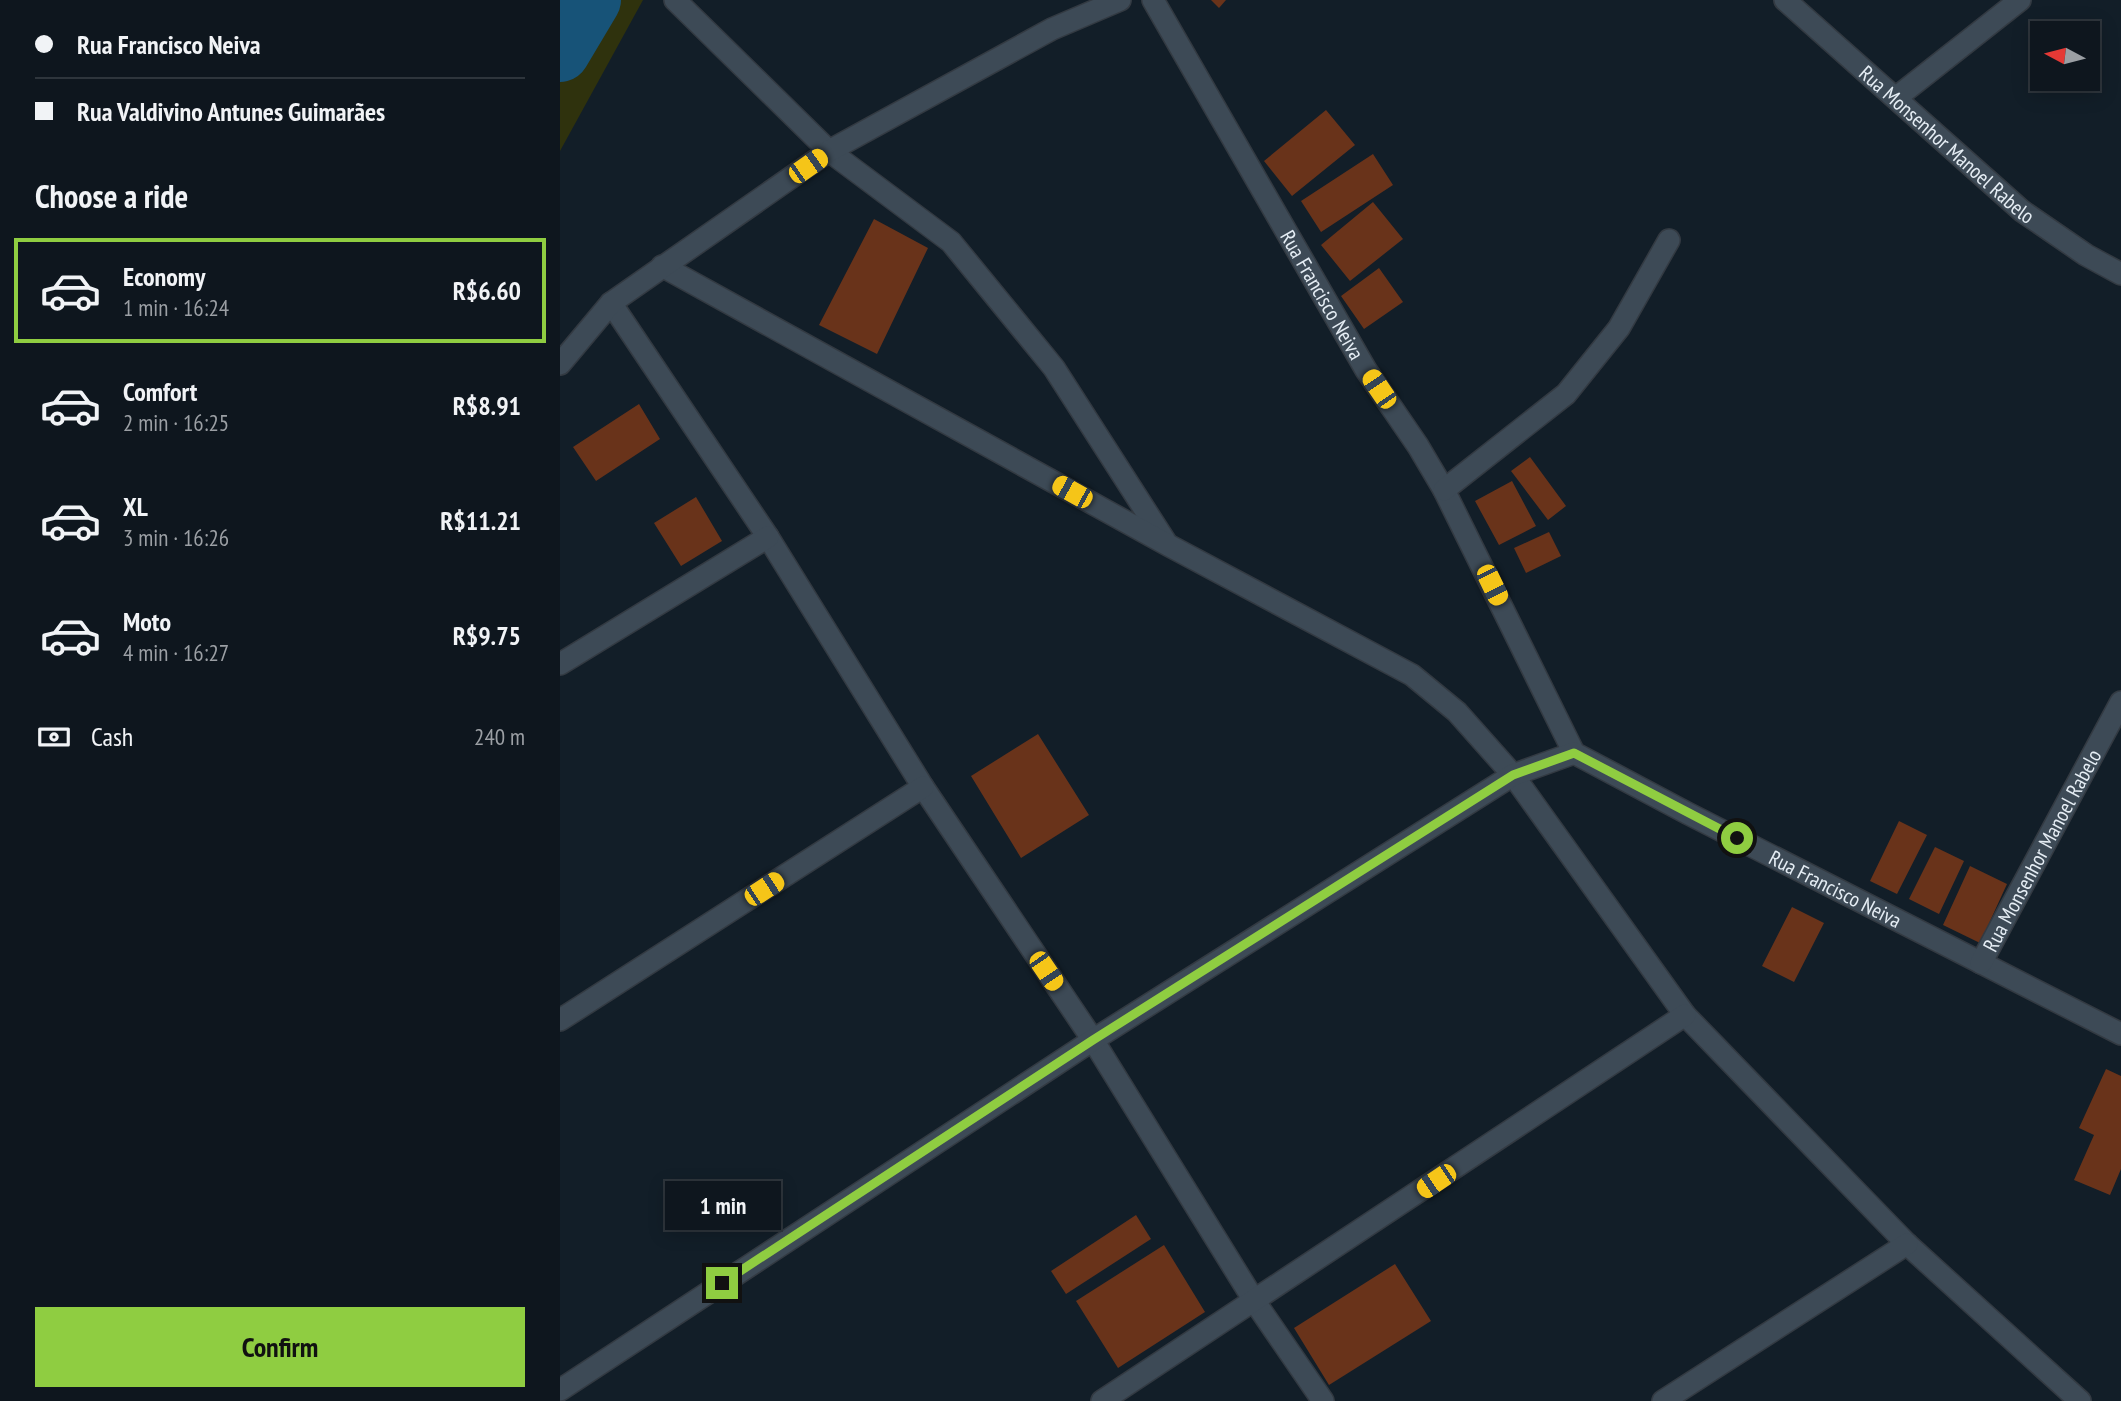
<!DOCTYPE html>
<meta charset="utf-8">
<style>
:root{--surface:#0e161e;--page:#171f27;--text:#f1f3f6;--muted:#9b9fa4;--line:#2e353c;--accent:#8fcd41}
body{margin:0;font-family:"PT Sans Narrow",sans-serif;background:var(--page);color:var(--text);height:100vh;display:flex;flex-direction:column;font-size:26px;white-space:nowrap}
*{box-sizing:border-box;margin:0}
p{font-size:23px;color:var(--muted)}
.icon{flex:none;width:38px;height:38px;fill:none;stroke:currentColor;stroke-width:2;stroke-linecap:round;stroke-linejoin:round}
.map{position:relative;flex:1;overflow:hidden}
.sheet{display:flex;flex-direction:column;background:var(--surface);width:560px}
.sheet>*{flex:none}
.guide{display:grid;align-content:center;height:154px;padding:0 35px;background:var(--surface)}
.needle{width:46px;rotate:277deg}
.fabs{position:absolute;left:1470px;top:21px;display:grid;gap:14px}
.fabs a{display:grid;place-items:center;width:70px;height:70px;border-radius:0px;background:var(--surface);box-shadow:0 4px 18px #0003,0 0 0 2px var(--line);font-size:35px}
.end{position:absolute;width:32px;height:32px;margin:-16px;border:9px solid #8fcd41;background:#111;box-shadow:0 0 0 4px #111}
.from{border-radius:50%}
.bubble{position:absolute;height:49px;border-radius:0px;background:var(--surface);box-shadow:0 4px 18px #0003,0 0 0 2px var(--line);font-size:23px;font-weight:700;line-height:49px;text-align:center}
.car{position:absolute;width:21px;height:42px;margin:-21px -10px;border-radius:9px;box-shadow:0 0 5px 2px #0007;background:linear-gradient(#f5c518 24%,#345 0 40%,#f5c518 0 76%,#345 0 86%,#f5c518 0)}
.guide b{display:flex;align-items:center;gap:24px;height:66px;font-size:26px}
.guide b+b{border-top:2px solid var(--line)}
.guide i{width:18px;height:18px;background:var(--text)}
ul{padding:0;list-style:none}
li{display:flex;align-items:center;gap:21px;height:105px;margin:0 14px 10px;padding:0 21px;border:4px solid transparent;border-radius:0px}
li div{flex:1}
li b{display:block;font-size:26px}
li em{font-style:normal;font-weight:700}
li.selected{border-color:var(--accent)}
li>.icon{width:63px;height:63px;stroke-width:1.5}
h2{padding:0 35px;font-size:32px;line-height:84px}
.pay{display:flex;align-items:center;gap:18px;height:77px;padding:0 35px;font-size:26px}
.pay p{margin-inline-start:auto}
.button{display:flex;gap:14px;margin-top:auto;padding:14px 35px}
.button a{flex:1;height:80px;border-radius:0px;background:var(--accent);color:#111;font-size:28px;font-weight:700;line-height:80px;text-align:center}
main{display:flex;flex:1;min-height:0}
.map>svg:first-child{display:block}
.green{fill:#2f320d}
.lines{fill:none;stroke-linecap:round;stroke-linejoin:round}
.river{stroke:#175378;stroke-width:60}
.building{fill:#69331a}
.street-casing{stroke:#333a42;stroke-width:24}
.street{stroke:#3d4a56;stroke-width:21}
.route{stroke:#8fcd41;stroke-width:9}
.labels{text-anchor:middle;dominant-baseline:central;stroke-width:6;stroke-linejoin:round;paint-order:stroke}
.street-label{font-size:21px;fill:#e5edf4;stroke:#09151e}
</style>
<main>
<section class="sheet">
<div class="guide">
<b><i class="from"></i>Rua Francisco Neiva</b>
<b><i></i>Rua Valdivino Antunes Guimarães</b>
</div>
<h2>Choose a ride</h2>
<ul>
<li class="selected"><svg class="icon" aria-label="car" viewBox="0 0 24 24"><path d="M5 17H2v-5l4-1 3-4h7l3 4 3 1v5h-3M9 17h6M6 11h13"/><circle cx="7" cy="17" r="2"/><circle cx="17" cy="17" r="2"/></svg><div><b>Economy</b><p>1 min · 16:24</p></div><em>R$6.60</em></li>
<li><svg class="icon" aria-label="car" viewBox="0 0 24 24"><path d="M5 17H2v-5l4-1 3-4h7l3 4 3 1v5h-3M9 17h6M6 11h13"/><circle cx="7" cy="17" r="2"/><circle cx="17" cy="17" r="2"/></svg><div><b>Comfort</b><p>2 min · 16:25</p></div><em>R$8.91</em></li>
<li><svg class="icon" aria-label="car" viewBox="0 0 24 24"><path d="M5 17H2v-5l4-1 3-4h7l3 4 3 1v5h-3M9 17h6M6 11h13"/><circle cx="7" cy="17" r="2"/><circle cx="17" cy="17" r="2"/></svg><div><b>XL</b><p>3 min · 16:26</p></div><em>R$11.21</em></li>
<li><svg class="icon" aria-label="car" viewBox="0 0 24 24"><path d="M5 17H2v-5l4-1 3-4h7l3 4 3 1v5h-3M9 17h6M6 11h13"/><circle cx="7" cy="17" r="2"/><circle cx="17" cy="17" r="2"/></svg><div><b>Moto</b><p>4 min · 16:27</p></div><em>R$9.75</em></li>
</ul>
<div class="pay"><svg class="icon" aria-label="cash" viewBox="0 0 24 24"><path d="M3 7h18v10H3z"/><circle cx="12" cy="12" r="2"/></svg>Cash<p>240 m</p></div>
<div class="button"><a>Confirm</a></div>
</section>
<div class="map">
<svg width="1561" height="1401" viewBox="0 0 1561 1401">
<rect width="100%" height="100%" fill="#121e28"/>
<!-- green -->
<path class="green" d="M0 0H83L0 151Z"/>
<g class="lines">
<!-- river -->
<path class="river" d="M0 52 31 0"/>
</g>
<!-- building -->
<path class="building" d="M651 0H666L659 8Z
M766 110 795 145 732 196 704 161Z
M813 154 833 185 761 232 741 201Z
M813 202 843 239 790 281 761 245Z
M314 219 368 248 317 354 259 325Z
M819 268 843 302 804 329 781 296Z
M79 404 100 439 36 481 13 447Z
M970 457 1006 506 988 520 951 471Z
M952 481 976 526 939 545 915 501Z
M136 497 162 541 121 566 94 523Z
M989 532 1001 556 966 573 954 548Z
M478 734 529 815 461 858 411 776Z
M1339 821 1367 835 1337 894 1310 881Z
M1375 847 1404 861 1379 914 1349 899Z
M1410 866 1447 884 1420 943 1383 925Z
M1232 907 1264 923 1234 982 1202 966Z
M1546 1069 1561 1076V1169L1550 1195 1514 1180 1534 1135 1519 1128Z
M576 1215 591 1239 506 1294 491 1271Z
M604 1245 645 1312 558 1368 516 1301Z
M835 1264 871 1321 769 1385 734 1328Z"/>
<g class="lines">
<defs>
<g id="street">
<path d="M115 0 269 151 391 242 494 368 605 541"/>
<path id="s1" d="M593 0 806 370 858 446 884 490 1014 753 1127 813 1561 1034"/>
<path id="s2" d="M1225 0 1462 211 1526 255 1561 274"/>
<path d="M1337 97 1460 0"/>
<path d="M102 266 608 545 852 675 897 712 953 775 1125 1015 1347 1244 1520 1401"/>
<path d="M51 303 208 537 363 787 533 1040 695 1302 763 1401"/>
<path d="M0 364 51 303 269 151 492 29 560 0"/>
<path d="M884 490 1006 394 1059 328 1109 240"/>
<path d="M0 664 208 537"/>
<path id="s3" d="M1421 963 1561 702"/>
<path d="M0 1020 363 787"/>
<path d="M0 1390 533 1040 953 775 1014 753"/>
<path d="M542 1401 1125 1015"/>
<path d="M1103 1401 1347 1244"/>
</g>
</defs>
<!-- street casing -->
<use href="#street" class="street-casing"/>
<!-- street -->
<use href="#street" class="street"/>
</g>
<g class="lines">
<!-- route -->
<path class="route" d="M162 1283 533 1040 953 775 1014 753 1177 838"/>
</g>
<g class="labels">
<!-- street labels -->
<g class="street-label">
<text stroke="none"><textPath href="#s2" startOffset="217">Rua Monsenhor Manoel Rabelo</textPath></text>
<text stroke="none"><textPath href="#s1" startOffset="340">Rua Francisco Neiva</textPath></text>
<text stroke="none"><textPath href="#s3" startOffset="128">Rua Monsenhor Manoel Rabelo</textPath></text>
<text stroke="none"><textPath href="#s1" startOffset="1158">Rua Francisco Neiva</textPath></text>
</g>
</g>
</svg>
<div class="fabs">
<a><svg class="needle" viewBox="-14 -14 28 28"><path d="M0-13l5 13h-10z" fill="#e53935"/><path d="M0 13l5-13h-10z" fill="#9b9fa4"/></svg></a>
</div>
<i class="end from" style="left:1177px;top:838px"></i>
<i class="end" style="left:162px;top:1283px"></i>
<div class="bubble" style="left:105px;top:1181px;width:116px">1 min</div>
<i class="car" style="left:248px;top:166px;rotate:55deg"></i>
<i class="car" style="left:819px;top:389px;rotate:326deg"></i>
<i class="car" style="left:512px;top:492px;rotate:299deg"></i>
<i class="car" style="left:932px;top:585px;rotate:154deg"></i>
<i class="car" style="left:204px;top:889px;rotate:57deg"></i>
<i class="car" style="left:486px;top:971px;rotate:146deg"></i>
<i class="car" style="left:876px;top:1181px;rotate:236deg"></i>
</div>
</main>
